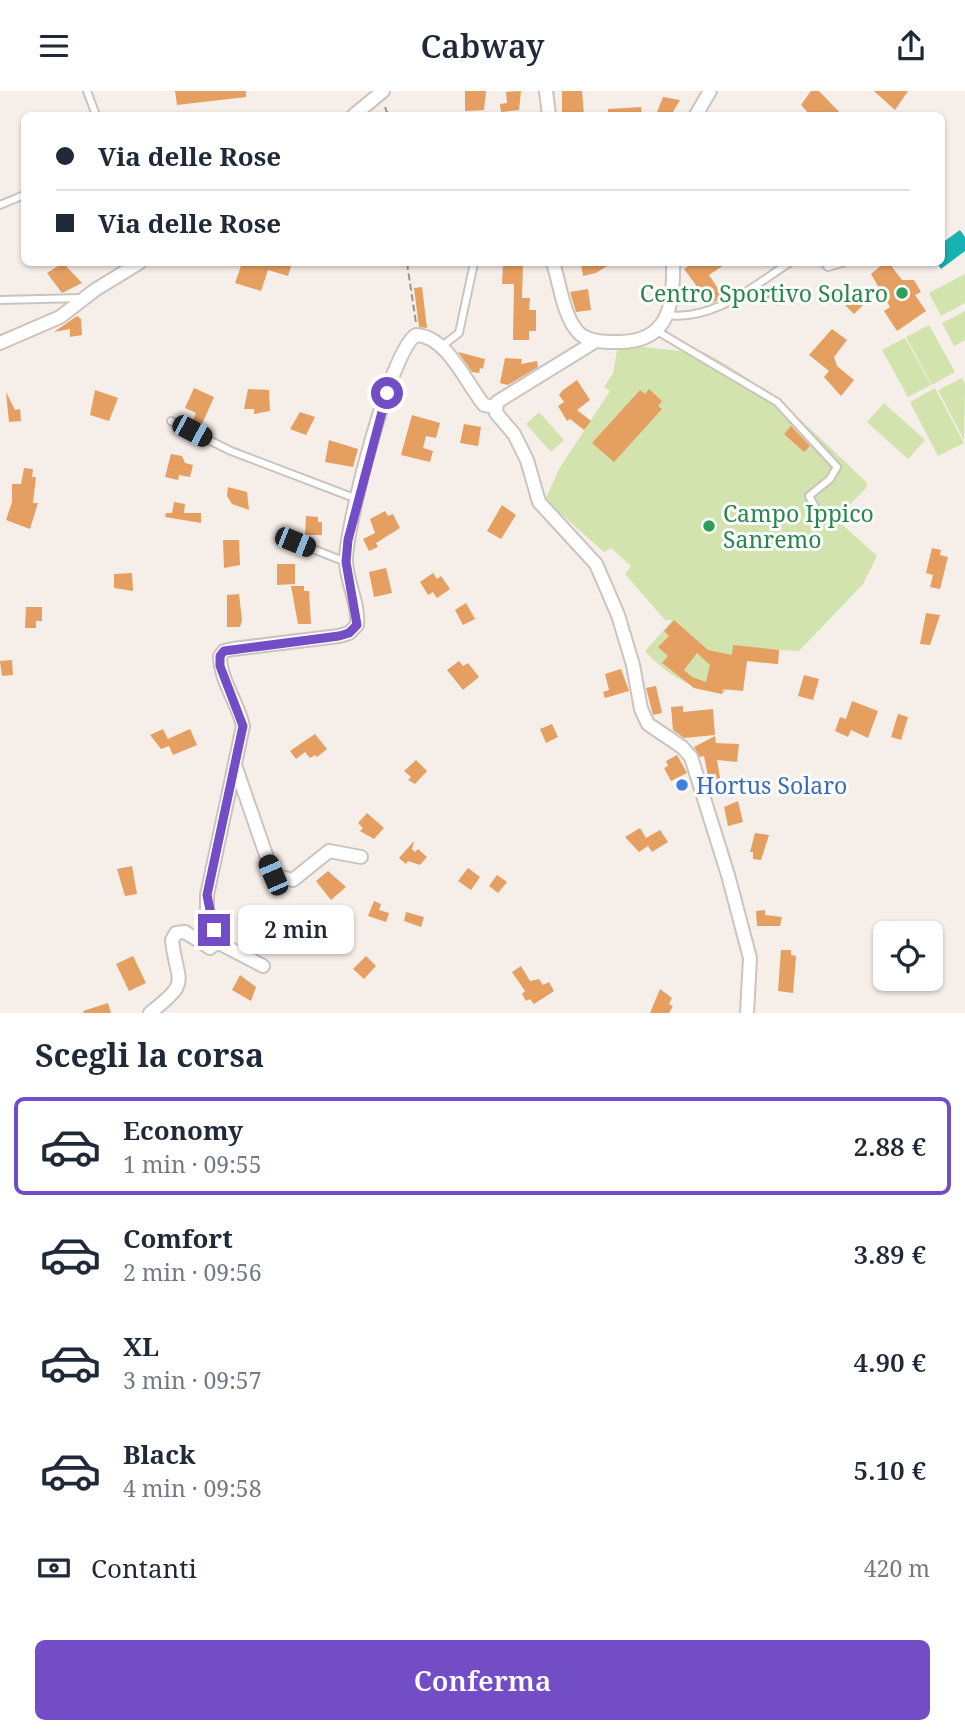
<!DOCTYPE html>
<html lang="it">
<meta charset="utf-8">
<style>
:root{--surface:#fff;--page:#f2f2f3;--text:#1f2937;--muted:#747a83;--line:#e0e1e3;--accent:#724dc6}
body{margin:0;font-family:"Noto Serif",serif;background:var(--page);color:var(--text);height:100vh;display:flex;flex-direction:column;font-size:26px;white-space:nowrap}
*{box-sizing:border-box;margin:0}
p{font-size:23px;color:var(--muted)}
.icon{flex:none;width:38px;height:38px;fill:none;stroke:currentColor;stroke-width:2;stroke-linecap:round;stroke-linejoin:round}
.map{position:relative;height:922px;overflow:hidden}
.details{display:flex;flex-direction:column;background:var(--surface);flex:1}
.details>*{flex:none}
.hud{position:absolute;left:21px;top:21px;width:924px;height:154px;border-radius:10px;box-shadow:0 2px 5px #0004;display:grid;align-content:center;height:154px;padding:0 35px;background:var(--surface)}
.buttons{position:absolute;left:873px;top:830px;display:grid;gap:14px}
.buttons a{display:grid;place-items:center;width:70px;height:70px;border-radius:10px;background:var(--surface);box-shadow:0 2px 5px #0004;font-size:35px}
.end{position:absolute;width:32px;height:32px;margin:-16px;border:9px solid #724dc6;background:#fff;box-shadow:0 0 0 4px #fff}
.from{border-radius:50%}
.bubble{position:absolute;height:49px;border-radius:10px;background:var(--surface);box-shadow:0 2px 5px #0004;font-size:23px;font-weight:600;line-height:49px;text-align:center}
.car{position:absolute;width:21px;height:42px;margin:-21px -10px;border-radius:9px;box-shadow:0 0 5px 2px #0007;background:linear-gradient(#222 24%,#8ab4d8 0 40%,#222 0 76%,#8ab4d8 0 86%,#222 0)}
.hud b{display:flex;align-items:center;gap:24px;height:66px;font-size:26px}
.hud b+b{border-top:2px solid var(--line)}
.hud i{width:18px;height:18px;background:var(--text)}
ul{padding:0;list-style:none}
li{display:flex;align-items:center;gap:21px;height:98px;margin:0 14px 10px;padding:0 21px;border:4px solid transparent;border-radius:10px}
li div{flex:1}
li b{display:block;font-size:26px}
li em{font-style:normal;font-weight:600}
li.current{border-color:var(--accent)}
li>.icon{width:63px;height:63px;stroke-width:1.5}
h2{padding:0 35px;font-size:32px;line-height:84px}
.pay{display:flex;align-items:center;gap:18px;height:77px;padding:0 35px;font-size:26px}
.pay p{margin-inline-start:auto}
.cta{display:flex;gap:14px;margin-top:auto;padding:14px 35px}
.cta a{flex:1;height:80px;border-radius:10px;background:var(--accent);color:#fff;font-size:28px;font-weight:600;line-height:80px;text-align:center}
header{display:flex;justify-content:space-between;align-items:center;height:91px;padding:0 35px;background:var(--surface);font-size:32px;font-weight:600}
.map>svg:first-child{display:block}
.green{fill:#d2e3ae}
.water{fill:#18b1b2}
.building{fill:#e59f61;fill-rule:evenodd}
.lines{fill:none;stroke-linecap:round;stroke-linejoin:round}
.lane-casing{stroke:#cbc4be;stroke-width:10}
.street-casing{stroke:#cbc4be;stroke-width:16}
.path{stroke:#9a9491;stroke-width:2;stroke-dasharray:7 3.5;stroke-linecap:butt}
.lane{stroke:#fff;stroke-width:6}
.street{stroke:#fff;stroke-width:12}
.route{stroke:#724dc6;stroke-width:9}
.leisure-dot{fill:#2e9e5b;stroke:#fefdfc;stroke-width:2.5}
.shop-dot{fill:#3f7fe0;stroke:#fefdfc;stroke-width:2.5}
.labels{text-anchor:middle;dominant-baseline:central;stroke-width:6;stroke-linejoin:round;paint-order:stroke}
.leisure-label{font-size:23px;fill:#27864d;stroke:#fefdfc;text-anchor:end}
.shop-label{font-size:23px;fill:#366cbe;stroke:#fefdfc;text-anchor:start}
</style>
<header><svg class="icon" aria-label="menu" viewBox="0 0 24 24"><path d="M4 6h16M4 12h16M4 18h16"/></svg>Cabway<svg class="icon" aria-label="share" viewBox="0 0 24 24"><path d="M12 15V3M7 8l5-5 5 5M5 13v7h14v-7"/></svg></header>
<div class="map">
<svg width="965" height="922" viewBox="0 0 965 922">
<rect width="100%" height="100%" fill="#f6eee9"/>
<!-- green -->
<path class="green" d="M965 183V212L941 225 929 202Z
M965 220V249L954 255 942 232Z
M929 234 955 281 932 294 906 246Z
M905 247 931 294 908 306 882 259Z
M686 253C759 285 811 338 867 392V396L836 428 877 465 863 493 799 560 779 559 778 573 747 570 743 600 728 598 722 603C690 597 667 584 645 560L673 529H665L625 483 631 475 611 457 604 461 545 409 559 378 610 300 604 296 613 282 617 259 643 256 679 260Z
M962 287 965 293 964 349 938 299Z
M935 297 964 352 938 365 910 311Z
M884 312 925 349 908 368 867 331Z
M539 321 564 349 551 361 526 333Z"/>
<!-- water -->
<path class="water" d="M960 139 965 146V160L941 178 937 172H942V152Z"/>
<!-- building -->
<path class="building" d="M175 0H246V6L177 14Z
M465 0H486L484 19 465 20Z
M521 0 519 19 501 21 500 13 507 12 506 1Z
M562 0H582L584 24H562Z
M811 0H819L842 24H810L801 14Z
M874 0H908L895 19Z
M663 6 680 9 671 24 657 21Z
M641 16 642 24H608V18Z
M63 172 82 192 62 202 47 182Z
M242 172H292L288 185 268 179 261 200 235 192Z
M503 172H523L522 207H530L529 219H536V240H529V249H513L514 193H502Z
M581 172H612L596 182 583 185Z
M693 172H727L709 184 723 205 713 212 710 213 684 178Z
M884 172H889L902 189H914L921 201 915 204 926 220 897 240 884 220 890 216 871 183Z
M772 194 786 205 778 215 764 204Z
M422 196 427 237 419 236 414 197Z
M847 197 863 214 854 223 840 209 843 206 840 203Z
M588 198 591 219 576 221 570 201Z
M77 225 81 228 82 244 70 246V238L54 241Z
M832 238 847 249 834 266 837 275 854 289 841 305 824 286 829 280 809 264Z
M458 261 485 268 483 278 480 277 479 282 472 281Z
M505 267 522 268 521 273 537 270 538 276 508 294 500 292Z
M577 289 590 309 577 319 591 330 584 339 570 328 567 330 558 315 564 311 559 304 563 299Z
M194 297 214 306 202 333 193 329 196 322 185 317Z
M248 298 269 299 270 320 254 323V318H244Z
M649 298 662 310 658 315 662 318 614 371 592 352 640 299 645 303Z
M95 299 118 307 109 330 90 324Z
M6 301 15 319 20 318 21 330 9 331Z
M300 321 315 326 306 344 290 338Z
M412 324 440 332 436 347 426 345 423 357 433 360 430 371 401 364Z
M464 333 481 336 478 355 460 352Z
M791 335 810 355 804 361 784 343Z
M329 349 358 358 353 376 325 371Z
M171 363 182 365 185 372 193 374 190 386 179 384 178 389 165 386Z
M24 377 33 378 32 386H36L33 412H38L30 438 6 429 12 411V393H21Z
M228 396 247 401 249 419 232 413 227 405Z
M174 411 185 413 184 422H201V432L165 426 166 422H172Z
M502 414 516 424 501 448 487 440Z
M385 420 388 425 393 423 400 437 376 452 378 456 369 460 363 448 375 442 370 428Z
M306 425 318 426V431H322V444H305Z
M223 449H239L240 474 224 477Z
M932 457 941 459 940 464 948 466 940 498 930 496 933 484 926 482Z
M277 473H295V493L277 494Z
M386 477 392 502 374 506 369 481Z
M132 482 133 500 114 497V483Z
M433 482 437 488 441 485 450 498 437 507 433 501 428 504 420 491Z
M291 495H304V500H309L311 533H298Z
M239 503 242 529 240 536H227V504Z
M466 512 475 528 463 534 455 519Z
M26 516H42V530H36V537H25Z
M926 522 940 524 930 554 920 553Z
M674 529 708 559 732 564 733 554 779 559 778 573 747 570 743 600 723 598 722 603 694 597 662 572 668 565 658 556 669 545 664 540ZM697 562 710 574 706 591 692 586 684 579Z
M12 569 13 584 2 585 0 570Z
M459 570 463 575 468 572 479 586 463 599 447 579Z
M621 578 629 600 605 607 603 601 609 599 605 583Z
M804 584 819 588 813 609 798 605Z
M656 595 662 622 653 624 646 597Z
M852 610 878 620 868 647 851 639 848 646 835 640 840 626 846 628Z
M683 615V621L713 618 715 644 684 647 673 639 671 616Z
M898 623 908 626 901 649 891 646Z
M552 633 558 646 546 652 540 638Z
M163 638 168 648 190 638 197 654 173 664 169 655 161 658 150 644Z
M315 643 327 658 317 666 315 664 310 667 305 661 296 668 290 660Z
M715 645 716 652 739 653 737 671 717 669 721 692 710 695 704 665 700 666 694 656Z
M677 664 687 682 671 690 664 677 668 675 666 670Z
M416 669 427 680 415 693 408 689 411 686 404 680Z
M738 710 743 731 728 735 724 716Z
M367 722 384 737 374 748 360 740 363 737 358 732Z
M640 737 646 747 660 739 668 751 652 761 648 755 639 761 625 746Z
M755 742 769 744 761 769 753 768V761H750Z
M414 750 412 758 415 761 418 758 427 766 420 774 408 770 406 773 399 767Z
M132 775 137 803 125 805 117 778Z
M468 777 480 786 471 799 458 790Z
M328 780 346 796 331 809 316 790Z
M497 784 507 791 498 802 489 795Z
M374 810 381 813 379 819 389 822 386 831 368 825Z
M765 819V824L782 826 780 835H757L756 820Z
M406 821 424 826 421 836 404 830Z
M301 828 329 846 318 862 290 846Z
M781 859H791V864L796 865 793 902 778 900Z
M133 865 146 892 129 900 116 873Z
M366 865 376 875 364 888 353 878Z
M521 875 530 890 539 888 543 894 549 891 554 900 534 913 530 908 526 910 522 903 525 900 512 881Z
M240 884 256 896 251 910 232 899Z
M660 898 672 907 669 913 673 915 669 922H650Z
M108 912 111 922H84L83 920Z"/>
<g class="lines">
<defs>
<path id="lane" d="M87 0 96 24
M0 114 24 104
M824 172 828 176 842 172
M0 209 82 207
M667 224C714 230 752 196 789 172
M657 240 777 311 837 376 830 388 809 405 819 423
M442 255 459 242 474 172
M171 330 231 360 357 408
M295 451 346 471"/>
<path id="street" d="M546 0 549 24
M354 24 383 0
M696 24 710 0
M553 172C560 192 563 227 580 243 590 251 605 251 617 251 669 252 674 214 673 172
M596 250 497 311 496 322 514 343 527 369 539 411 596 473 618 524 633 574 641 618 648 633 682 656 691 666 728 784 750 867 747 922
M0 252 60 226 95 199 139 172
M235 674 273 784 293 789 329 760 361 766
M217 851 263 875
M150 922C192 889 177 894 172 849L176 842 185 841 210 857 217 851 207 818V804L243 635C238 612 220 589 220 565L224 560 233 558 339 545 349 542 357 534C359 513 347 492 346 471 345 437 391 259 416 244 447 245 466 292 484 314L495 316"/>
</defs>
<!-- lane casing -->
<use href="#lane" class="lane-casing"/>
<!-- street casing -->
<use href="#street" class="street-casing"/>
<!-- path -->
<path class="path" d="M385 16 388 24
M407 172 416 232"/>
<!-- lane -->
<use href="#lane" class="lane"/>
<!-- street -->
<use href="#street" class="street"/>
</g>
<g class="lines">
<!-- route -->
<path class="route" d="M214 839 207 804 243 635 220 575V565L224 560 339 545 349 542 357 534 346 471 348 449 387 302"/>
</g>
<!-- markers -->
<g class="leisure-dot">
<circle cx="902" cy="202" r="7"/>
<circle cx="709" cy="435" r="7"/>
</g>
<circle class="shop-dot" cx="682" cy="694" r="7"/>
<g class="labels">
<!-- leisure labels -->
<g class="leisure-label">
<text x="888" y="202">Centro Sportivo Solaro</text>
<text x="723" y="422" text-anchor="start">Campo Ippico<tspan x="723" dy="26">Sanremo</tspan></text>
</g>
<!-- shop labels -->
<g class="shop-label">
<text x="696" y="694">Hortus Solaro</text>
</g>
</g>
</svg>
<div class="buttons">
<a><svg class="icon" aria-label="locate" viewBox="0 0 24 24"><circle cx="12" cy="12" r="6"/><path d="M12 2v4M12 18v4M2 12h4M18 12h4"/></svg></a>
</div>
<i class="end from" style="left:387px;top:302px"></i>
<i class="end" style="left:214px;top:839px"></i>
<div class="bubble" style="left:238px;top:814px;width:116px">2 min</div>
<i class="car" style="left:192px;top:340px;rotate:118deg"></i>
<i class="car" style="left:295px;top:451px;rotate:112deg"></i>
<i class="car" style="left:273px;top:784px;rotate:337deg"></i>
<div class="hud">
<b><i class="from"></i>Via delle Rose</b>
<b><i></i>Via delle Rose</b>
</div>
</div>
<section class="details">
<h2>Scegli la corsa</h2>
<ul>
<li class="current"><svg class="icon" aria-label="car" viewBox="0 0 24 24"><path d="M5 17H2v-5l4-1 3-4h7l3 4 3 1v5h-3M9 17h6M6 11h13"/><circle cx="7" cy="17" r="2"/><circle cx="17" cy="17" r="2"/></svg><div><b>Economy</b><p>1 min · 09:55</p></div><em>2.88 €</em></li>
<li><svg class="icon" aria-label="car" viewBox="0 0 24 24"><path d="M5 17H2v-5l4-1 3-4h7l3 4 3 1v5h-3M9 17h6M6 11h13"/><circle cx="7" cy="17" r="2"/><circle cx="17" cy="17" r="2"/></svg><div><b>Comfort</b><p>2 min · 09:56</p></div><em>3.89 €</em></li>
<li><svg class="icon" aria-label="car" viewBox="0 0 24 24"><path d="M5 17H2v-5l4-1 3-4h7l3 4 3 1v5h-3M9 17h6M6 11h13"/><circle cx="7" cy="17" r="2"/><circle cx="17" cy="17" r="2"/></svg><div><b>XL</b><p>3 min · 09:57</p></div><em>4.90 €</em></li>
<li><svg class="icon" aria-label="car" viewBox="0 0 24 24"><path d="M5 17H2v-5l4-1 3-4h7l3 4 3 1v5h-3M9 17h6M6 11h13"/><circle cx="7" cy="17" r="2"/><circle cx="17" cy="17" r="2"/></svg><div><b>Black</b><p>4 min · 09:58</p></div><em>5.10 €</em></li>
</ul>
<div class="pay"><svg class="icon" aria-label="cash" viewBox="0 0 24 24"><path d="M3 7h18v10H3z"/><circle cx="12" cy="12" r="2"/></svg>Contanti<p>420 m</p></div>
<div class="cta"><a>Conferma</a></div>
</section>
